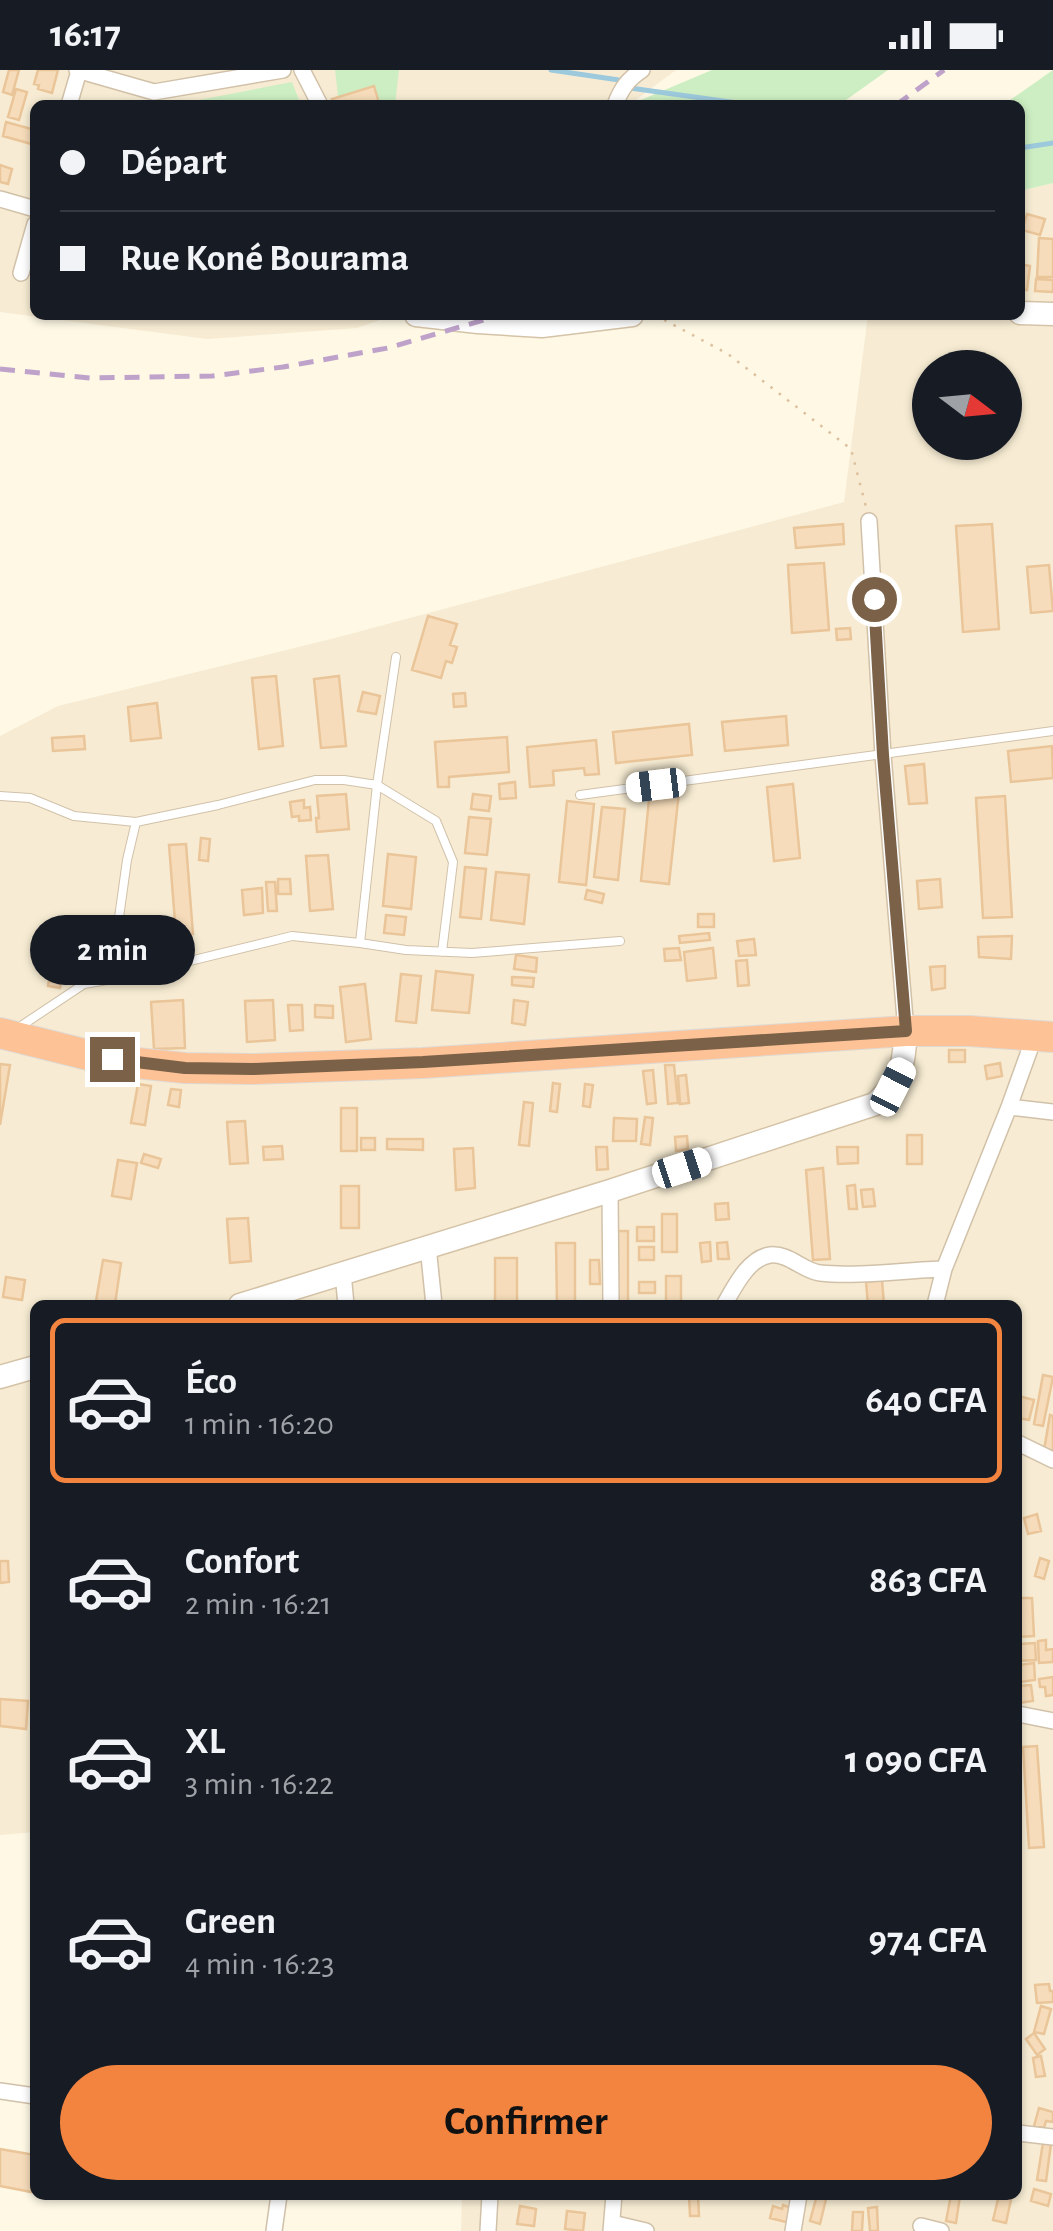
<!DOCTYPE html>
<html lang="fr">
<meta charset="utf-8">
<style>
:root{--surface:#171b24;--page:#242831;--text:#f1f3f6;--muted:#9ea1a6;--line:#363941;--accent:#f38440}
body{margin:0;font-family:"Alegreya Sans",sans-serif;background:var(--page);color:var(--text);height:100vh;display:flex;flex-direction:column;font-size:38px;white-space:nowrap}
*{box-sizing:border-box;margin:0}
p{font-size:32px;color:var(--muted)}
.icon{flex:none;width:55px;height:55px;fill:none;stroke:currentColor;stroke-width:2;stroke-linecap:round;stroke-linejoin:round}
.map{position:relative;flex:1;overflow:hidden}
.panel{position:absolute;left:30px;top:1230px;width:992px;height:900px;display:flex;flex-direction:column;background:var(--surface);border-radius:15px;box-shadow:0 2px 8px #0004}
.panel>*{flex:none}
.top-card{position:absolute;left:30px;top:30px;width:995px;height:220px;border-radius:15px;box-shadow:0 2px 8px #0004;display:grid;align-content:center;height:220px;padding:0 30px;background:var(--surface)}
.needle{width:65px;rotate:106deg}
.tools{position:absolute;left:912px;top:280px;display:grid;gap:20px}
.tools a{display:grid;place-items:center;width:110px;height:110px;border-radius:50%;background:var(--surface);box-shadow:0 2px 8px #0004;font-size:50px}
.end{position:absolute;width:45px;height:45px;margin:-22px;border:12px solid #7a6147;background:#fff;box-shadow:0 0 0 5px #fff}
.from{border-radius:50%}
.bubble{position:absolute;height:70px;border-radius:35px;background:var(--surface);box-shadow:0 2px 8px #0004;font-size:32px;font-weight:600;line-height:70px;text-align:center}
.car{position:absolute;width:30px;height:60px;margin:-30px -15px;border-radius:12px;box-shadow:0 0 8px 2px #0007;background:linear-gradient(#fff 24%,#345 0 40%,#fff 0 76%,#345 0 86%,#fff 0)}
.top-card b{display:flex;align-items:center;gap:35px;height:95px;font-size:38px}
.top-card b+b{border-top:2px solid var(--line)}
.top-card i{width:25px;height:25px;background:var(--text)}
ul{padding:18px 0 0;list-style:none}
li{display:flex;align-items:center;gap:30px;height:165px;margin:0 20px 15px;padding:0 10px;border:5px solid transparent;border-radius:15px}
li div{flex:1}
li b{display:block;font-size:38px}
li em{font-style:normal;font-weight:600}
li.selected{border-color:var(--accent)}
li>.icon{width:90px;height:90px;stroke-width:1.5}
.cta{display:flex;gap:20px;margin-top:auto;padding:20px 30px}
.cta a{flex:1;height:115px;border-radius:60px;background:var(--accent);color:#111;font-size:40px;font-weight:600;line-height:115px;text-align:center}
.status{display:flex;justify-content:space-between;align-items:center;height:70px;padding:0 50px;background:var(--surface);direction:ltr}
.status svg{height:28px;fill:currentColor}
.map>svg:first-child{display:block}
.residential{fill:#f7ecd3;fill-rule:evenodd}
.green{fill:#cdeec2}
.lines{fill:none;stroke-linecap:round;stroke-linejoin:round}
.stream{stroke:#9dc9dd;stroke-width:5}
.building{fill:#f6dcba;stroke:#eac599;stroke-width:2.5}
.lane-casing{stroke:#d1c1a9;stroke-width:10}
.street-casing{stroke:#d1c1a9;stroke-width:18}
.secondary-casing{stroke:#d5c3a7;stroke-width:25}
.highway-casing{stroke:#dfd9d3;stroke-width:32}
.path{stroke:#dcbf9d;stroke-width:2.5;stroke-dasharray:2.5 8;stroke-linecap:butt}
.lane{stroke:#fff;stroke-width:8}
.street{stroke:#fff;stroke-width:15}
.secondary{stroke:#fff;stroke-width:22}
.highway{stroke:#fec297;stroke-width:30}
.rail{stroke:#bea2ca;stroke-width:5;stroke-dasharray:15 10;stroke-linecap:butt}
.route{stroke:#7a6147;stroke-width:12}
</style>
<div class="status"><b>16:17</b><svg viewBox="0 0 49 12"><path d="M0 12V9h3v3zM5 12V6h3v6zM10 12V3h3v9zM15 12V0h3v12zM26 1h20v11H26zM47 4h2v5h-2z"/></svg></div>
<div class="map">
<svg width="1053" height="2161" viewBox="0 0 1053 2161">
<rect width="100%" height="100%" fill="#fef8e5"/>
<!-- residential -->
<path class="residential" d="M0 0H676L629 35H35V245H394L357 258 207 269 0 242Z
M1053 113V2161H461L462 2125H1018V1235H35V1762L0 1765V666L58 636 335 568 844 432 868 245H1020V121ZM930 298H1005V372H930Z"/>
<!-- green -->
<path class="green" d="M335 0H399L395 35H339Z
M712 0H888L839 35H629Z
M1053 0V113L1020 121V35H1003Z
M292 12 301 35H173Z"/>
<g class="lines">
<!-- stream -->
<path class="stream" d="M551 0 619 10 621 12
M630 18 752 35
M1020 78 1053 73"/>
</g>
<!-- building -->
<path class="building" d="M9 0H19L12 25 3 22Z
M38 0H58L52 23 38 19 39 15 34 14Z
M374 16 379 33 334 35 332 29Z
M16 19 27 22 19 50 8 47Z
M6 52 35 60V75L3 66Z
M0 95 12 99 8 114 0 112Z
M1027 144 1045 149 1040 165 1022 160Z
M1039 168 1053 169V207H1037Z
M1020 194 1030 196 1027 220 1020 219Z
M1036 209 1053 210V222L1035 221Z
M843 454 844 474 796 478 794 458Z
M992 454 999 559 963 562 956 456Z
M824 493 829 560 792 563 788 495Z
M1049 495 1053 541 1031 543 1027 497Z
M428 546 457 554 450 575 457 577 452 593 446 591 441 608 412 600Z
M850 558 851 569 837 570 836 559Z
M276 606 283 676 259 679 252 608Z
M339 606 346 676 321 678 314 609Z
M363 622 380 626 376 644 358 641Z
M465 623 466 636 454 637 453 624Z
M157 633 161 668 131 671 128 637Z
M786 646 788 675 725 681 722 652Z
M689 654 692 685 616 693 613 662Z
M84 666 85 679 53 681 52 668Z
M507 667 509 702 449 707V717H438L435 672Z
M596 670 599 704 585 705 584 698 553 701 554 715 530 717 527 677Z
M1052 676 1053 708 1011 712 1008 681Z
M924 694 927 733 909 734 905 696Z
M515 712 516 728 500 729 499 714Z
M793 714 800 788 774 791 767 717Z
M650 719 679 722 669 814 641 811Z
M346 724 349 759 317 762 316 748H319L317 726Z
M473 724 491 726 489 741 471 739Z
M1005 726 1012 847 983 848 976 728Z
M304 730V738L310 737 311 750 299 751V746L292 747 290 732Z
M567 731 594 734 586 815 559 812Z
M602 737 625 739 618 810 594 807Z
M469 747 491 749 487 785 465 783Z
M201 768 210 769 208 791 199 790Z
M186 774 193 864 176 865 169 775Z
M388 784 416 787 411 839 383 836Z
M328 785 333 839 310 841 306 786Z
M465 797 486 799 481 849 460 847Z
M496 802 529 805 524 854 491 850Z
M278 809H290L291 824H278Z
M940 809 942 837 919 839 917 811Z
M266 812H275L277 841H268Z
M262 818 263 843 244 845 242 820Z
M587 820 604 824 602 833 585 829Z
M698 844H714V857H698Z
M386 845 406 847 404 865 384 863Z
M57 863 69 865 60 918 48 916Z
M709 863 710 870 680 873 679 866Z
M1012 866 1011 889 979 887 978 867Z
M754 869 756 885 739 886 737 871Z
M679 878 681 890 665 891 664 879Z
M713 878 716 908 687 911 684 882Z
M516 885 537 888 536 902 514 899Z
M747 890 749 915 738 916 736 891Z
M945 896V918L932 920 930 897Z
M436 901 473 905 469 943 432 940Z
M401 904 421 906 416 953 396 951Z
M512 907 534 908 533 917 512 915Z
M365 914 371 969 346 972 340 917Z
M183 930 185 978 154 979 151 932Z
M273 930 275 970 247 972 245 931Z
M514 930 528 932 525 955 512 953Z
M288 935H302L303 960 290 961Z
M315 935 333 936V948L315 947Z
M949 980H965V992H949Z
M1000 993 1002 1006 987 1009 985 996Z
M0 994 10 995 0 1055Z
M665 995H674L678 1033 668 1034Z
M653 1000 656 1033 647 1034 643 1001Z
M686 1005 689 1033 680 1034 678 1006Z
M553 1013 560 1014 557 1042 550 1041Z
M138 1014 151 1016 145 1055 131 1053Z
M585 1014 593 1015 590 1037 583 1036Z
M171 1019 181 1020 179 1037 168 1035Z
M524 1032 533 1033 529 1076 519 1075Z
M341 1038H357V1081H341Z
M645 1047 653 1048 650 1075 641 1074Z
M614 1048 637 1049 636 1071H613Z
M245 1051 248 1093 230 1094 227 1052Z
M907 1065H922V1094H907Z
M687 1066 688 1079 676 1081 675 1067Z
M361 1068H375V1080H361Z
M387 1069H423V1080L387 1079Z
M282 1076 283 1089 264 1090 263 1077Z
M596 1077H607L608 1099 597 1100Z
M837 1077H858V1093L838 1094Z
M473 1078 475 1118 456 1120 454 1079Z
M144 1084 161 1089 158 1098 141 1093Z
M118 1090 137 1093 131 1129 112 1126Z
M823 1098 830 1189 813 1190 806 1100Z
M855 1115 857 1139H849L847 1116Z
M341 1116H359V1158H341Z
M873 1119 875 1136 863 1137 861 1120Z
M728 1133 729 1149 716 1150 715 1134Z
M662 1144H677V1182H662Z
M248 1148 251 1191 230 1193 227 1149Z
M637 1157H654V1171H637Z
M612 1161H628V1235H612Z
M710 1172 711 1191 702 1192 700 1173Z
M727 1172 729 1189H718L717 1173Z
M556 1173H575V1235H557Z
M639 1177H654V1190H639Z
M495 1188H517V1235H495Z
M103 1190 121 1193 115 1234 96 1231Z
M590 1190H599L600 1214H590Z
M666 1206H681V1235H666Z
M6 1207 25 1210 22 1230 3 1227Z
M882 1210 884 1235H868L866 1212Z
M639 1212H655V1223H639Z
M1043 1305 1053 1307 1043 1356 1034 1354Z
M1018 1326 1034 1330 1029 1350 1018 1348Z
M1050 1345 1053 1346V1381L1044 1380Z
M1037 1444 1041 1461 1028 1464 1024 1448Z
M1040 1488 1049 1491 1044 1509 1035 1506Z
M0 1491H8L9 1512 0 1513Z
M1018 1528H1032L1034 1566 1018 1567Z
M1046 1570V1580L1053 1579V1592L1039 1593 1038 1571Z
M1035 1573 1036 1590 1018 1591V1574Z
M1034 1593 1035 1610 1020 1612 1019 1595Z
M1053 1607V1625L1046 1626 1045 1617H1040L1039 1609Z
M1031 1615 1033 1631 1018 1633V1616Z
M0 1629 28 1631 26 1659 0 1656Z
M1037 1676 1044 1777 1029 1778 1023 1677Z
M1049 1914 1050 1921H1053V1932L1037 1933 1035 1915Z
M1041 1936 1051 1939 1044 1964 1034 1962Z
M1034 1963 1045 1979 1037 1985 1026 1969Z
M1041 1986 1045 2006 1036 2007 1033 1988Z
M1039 2038 1053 2042V2052L1046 2051 1044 2058 1034 2056Z
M1043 2073 1051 2074 1046 2111 1037 2110Z
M0 2079 35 2085 31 2122 0 2116Z
M1034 2119 1051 2124 1048 2136 1031 2131Z
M689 2125H698L699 2146H690Z
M817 2125H827L820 2154 810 2151Z
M951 2125 960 2126 956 2153 946 2151Z
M999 2125H1012L1006 2153 993 2150Z
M783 2135 794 2139 790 2153 770 2148 773 2136 782 2139Z
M520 2136 536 2139 534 2156 517 2154Z
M877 2137 878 2161H870L868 2138Z
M567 2141 585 2143 583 2161 565 2159Z
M853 2142H863L862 2161H852Z"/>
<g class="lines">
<defs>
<path id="lane" d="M580 725 1053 661
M0 726 30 728 74 746 136 752 218 735 315 710H344L377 715 436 751 453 792 442 882
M360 873 406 880 472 883 620 871
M124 907 116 869 127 790 136 752
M18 958 84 914 124 907 292 866 360 873 377 715 396 587"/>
<path id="street" d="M77 0 154 22 283 0
M302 0 320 35
M69 35 79 1
M615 35C621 19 628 9 642 0
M0 129 35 139
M21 203 35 154
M869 451 883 685 906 961
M1009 1037 1053 1042
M610 1121 611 1235
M428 1176 434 1235
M343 1203 346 1235
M724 1235C734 1218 748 1188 770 1185 789 1183 803 1201 820 1203 856 1207 906 1200 944 1199
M935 1235 944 1199 1009 1037 1035 965
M1018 1373 1053 1390
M1018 1644 1053 1651
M0 2021 35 2026
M1018 2063 1053 2067
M612 2153 646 2161
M921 2156 941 2161
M274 2161 279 2125
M488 2161 490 2125
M611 2161 614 2125
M793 2161 799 2125"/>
<path id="secondary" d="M1020 243 1053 244
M416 245 478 252 542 256 632 245
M240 1235 610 1121 875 1034C903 1007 903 998 906 961
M0 1307 35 1297"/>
<path id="highway" d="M0 963 88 985 136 993 185 998 253 999 423 993 906 961H969L1053 967"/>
</defs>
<!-- lane casing -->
<use href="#lane" class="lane-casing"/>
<!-- street casing -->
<use href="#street" class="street-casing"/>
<!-- secondary casing -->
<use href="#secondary" class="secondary-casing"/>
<!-- highway casing -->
<use href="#highway" class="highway-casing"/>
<!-- path -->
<path class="path" d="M655 245 728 284 851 379 866 437"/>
<!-- lane -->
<use href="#lane" class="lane"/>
<!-- street -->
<use href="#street" class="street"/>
<!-- secondary -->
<use href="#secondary" class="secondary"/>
<!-- highway -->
<use href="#highway" class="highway"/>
<!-- rail -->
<path class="rail" d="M896 35 944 0
M0 299 90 308 212 306 283 297 388 278 501 245"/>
</g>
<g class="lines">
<!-- route -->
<path class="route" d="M112 989 185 998 253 999 423 992 906 961 883 685 874 529"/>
</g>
</svg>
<div class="tools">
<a><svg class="needle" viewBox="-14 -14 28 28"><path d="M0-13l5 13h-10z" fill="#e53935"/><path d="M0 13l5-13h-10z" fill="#9ea1a6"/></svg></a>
</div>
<i class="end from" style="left:874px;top:529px"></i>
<i class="end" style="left:112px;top:989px"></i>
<div class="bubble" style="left:30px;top:845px;width:165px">2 min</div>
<i class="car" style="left:656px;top:715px;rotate:263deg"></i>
<i class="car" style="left:893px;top:1017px;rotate:27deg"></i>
<i class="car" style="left:682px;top:1098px;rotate:72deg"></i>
<div class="top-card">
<b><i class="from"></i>Départ</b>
<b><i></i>Rue Koné Bourama</b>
</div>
<section class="panel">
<ul>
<li class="selected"><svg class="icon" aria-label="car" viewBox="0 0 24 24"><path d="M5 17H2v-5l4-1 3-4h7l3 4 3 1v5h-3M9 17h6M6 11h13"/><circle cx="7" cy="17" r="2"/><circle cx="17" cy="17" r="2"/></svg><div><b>Éco</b><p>1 min · 16:20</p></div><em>640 CFA</em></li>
<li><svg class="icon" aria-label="car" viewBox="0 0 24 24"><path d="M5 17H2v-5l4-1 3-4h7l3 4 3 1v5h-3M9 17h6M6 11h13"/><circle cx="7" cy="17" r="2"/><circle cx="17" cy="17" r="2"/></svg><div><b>Confort</b><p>2 min · 16:21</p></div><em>863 CFA</em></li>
<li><svg class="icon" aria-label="car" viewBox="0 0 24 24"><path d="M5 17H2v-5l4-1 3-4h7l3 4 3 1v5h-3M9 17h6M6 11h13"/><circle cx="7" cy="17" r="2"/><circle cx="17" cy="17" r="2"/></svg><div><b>XL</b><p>3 min · 16:22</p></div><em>1 090 CFA</em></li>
<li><svg class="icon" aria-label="car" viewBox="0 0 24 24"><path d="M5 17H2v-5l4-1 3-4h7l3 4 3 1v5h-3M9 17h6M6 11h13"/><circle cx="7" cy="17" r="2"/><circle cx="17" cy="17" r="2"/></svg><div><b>Green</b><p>4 min · 16:23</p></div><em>974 CFA</em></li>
</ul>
<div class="cta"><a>Confirmer</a></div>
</section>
</div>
